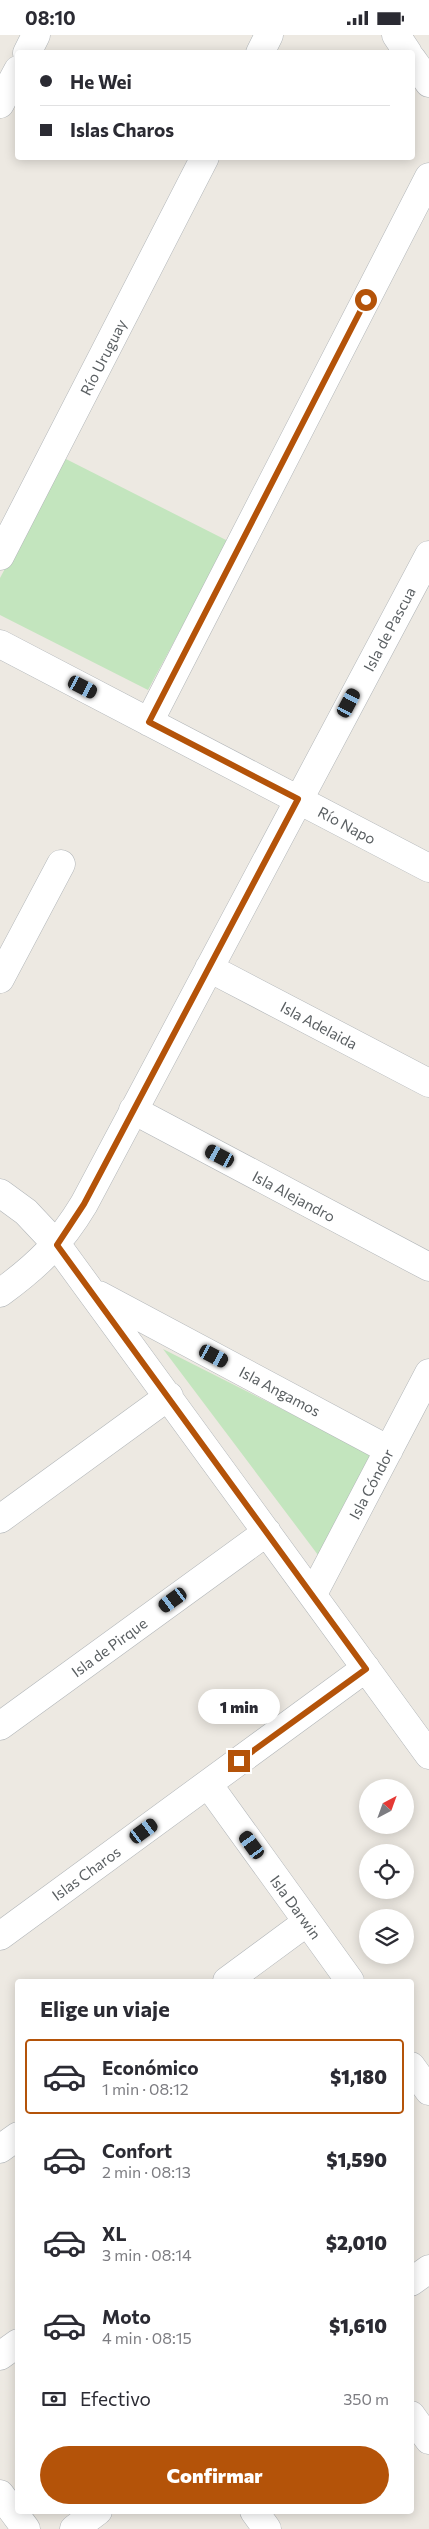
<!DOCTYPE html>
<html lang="es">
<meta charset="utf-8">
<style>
:root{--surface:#fff;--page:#f7f7f7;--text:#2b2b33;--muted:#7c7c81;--line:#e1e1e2;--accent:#b45309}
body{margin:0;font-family:Commissioner,sans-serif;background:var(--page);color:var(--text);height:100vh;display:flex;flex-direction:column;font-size:19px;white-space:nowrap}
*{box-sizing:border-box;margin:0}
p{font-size:16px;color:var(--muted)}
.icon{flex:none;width:28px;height:28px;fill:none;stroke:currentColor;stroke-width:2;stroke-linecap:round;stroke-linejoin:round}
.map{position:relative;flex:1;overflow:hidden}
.drawer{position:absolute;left:15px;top:1944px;width:399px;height:535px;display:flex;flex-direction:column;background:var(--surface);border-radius:5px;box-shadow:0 2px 12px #0003}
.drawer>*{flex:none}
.banner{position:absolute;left:15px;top:15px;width:400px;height:110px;border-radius:5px;box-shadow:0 2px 12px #0003;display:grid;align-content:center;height:110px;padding:0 25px;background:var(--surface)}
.needle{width:32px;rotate:41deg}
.tools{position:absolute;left:359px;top:1744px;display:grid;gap:10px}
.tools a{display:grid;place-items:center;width:55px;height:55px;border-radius:50%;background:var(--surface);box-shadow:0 2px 12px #0003;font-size:25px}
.end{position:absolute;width:22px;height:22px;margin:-11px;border:6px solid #b45309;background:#fff;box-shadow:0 0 0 2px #fff}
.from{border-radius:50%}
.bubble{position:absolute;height:35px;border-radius:18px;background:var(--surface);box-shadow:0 2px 12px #0003;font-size:16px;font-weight:800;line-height:35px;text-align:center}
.car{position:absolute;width:15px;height:30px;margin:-15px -8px;border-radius:6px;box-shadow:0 0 4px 1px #0007;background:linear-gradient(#222 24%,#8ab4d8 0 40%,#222 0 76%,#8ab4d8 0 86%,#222 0)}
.banner b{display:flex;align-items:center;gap:18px;height:48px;font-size:19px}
.banner b+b{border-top:1px solid var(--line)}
.banner i{width:12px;height:12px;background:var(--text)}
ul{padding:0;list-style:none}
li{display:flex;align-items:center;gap:15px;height:75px;margin:0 10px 8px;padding:0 15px;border:2px solid transparent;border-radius:5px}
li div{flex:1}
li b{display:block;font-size:19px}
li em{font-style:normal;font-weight:800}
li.on{border-color:var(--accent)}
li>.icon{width:45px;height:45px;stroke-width:1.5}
h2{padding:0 25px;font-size:22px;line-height:60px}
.pay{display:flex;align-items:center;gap:12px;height:55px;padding:0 25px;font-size:19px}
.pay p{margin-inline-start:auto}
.cta{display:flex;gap:10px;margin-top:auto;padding:10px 25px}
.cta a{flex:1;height:58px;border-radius:30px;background:var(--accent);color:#fff;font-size:20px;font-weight:800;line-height:58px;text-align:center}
.status{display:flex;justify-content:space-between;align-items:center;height:35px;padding:0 25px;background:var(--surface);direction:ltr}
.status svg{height:14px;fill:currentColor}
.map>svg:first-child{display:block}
.green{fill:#c3e5be}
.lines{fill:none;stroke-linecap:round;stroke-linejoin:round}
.minor-casing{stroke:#b2b6b9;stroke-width:29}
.minor{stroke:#fff;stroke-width:28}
.route{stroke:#b45309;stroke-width:6}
.labels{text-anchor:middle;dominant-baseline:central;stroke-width:4.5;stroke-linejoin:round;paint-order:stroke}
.street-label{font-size:15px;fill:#5a5f62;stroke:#fff}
</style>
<div class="status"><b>08:10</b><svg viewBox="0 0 49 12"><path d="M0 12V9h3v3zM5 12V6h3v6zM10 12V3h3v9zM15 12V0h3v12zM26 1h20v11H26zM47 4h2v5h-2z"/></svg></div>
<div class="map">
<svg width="429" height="2494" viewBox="0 0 429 2494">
<rect width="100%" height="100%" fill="#ede9e2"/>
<!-- green -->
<path class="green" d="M64 423 228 506 148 655 0 580V543Z
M163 1314 371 1419 318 1520Z"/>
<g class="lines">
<defs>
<path id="minor" d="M396 0 408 18
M27 18 36 0
M260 18 269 0
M412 24 429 48
M0 69 18 35
M0 521 205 122
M0 609 429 833
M149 687 429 142
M209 933 429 1048
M0 944 61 829
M133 1075 429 1232
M0 1158 26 1177 57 1210 429 1720
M0 1258C37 1231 60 1209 84 1169L429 520
M99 1260 389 1415
M0 1484 169 1361
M313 1559 429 1338
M0 1691 267 1497
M208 1749 350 1946
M0 1901 366 1633
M227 1946 307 1887
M411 2031 429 2056
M0 2114 18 2101
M411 2247 429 2234
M0 2321 18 2308
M411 2380 429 2405
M0 2459 26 2494
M254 2476 267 2494
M74 2494 98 2476"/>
</defs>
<!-- minor casing -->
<use href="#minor" class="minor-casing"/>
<!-- minor -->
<use href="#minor" class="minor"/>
</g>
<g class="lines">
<!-- route -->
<path class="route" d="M239 1726 366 1634 57 1210 84 1169 298 764 149 687 366 265"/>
</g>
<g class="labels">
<!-- street labels -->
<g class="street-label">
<text transform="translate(103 322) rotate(-63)">Río Uruguay</text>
<text transform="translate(389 594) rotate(-62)">Isla de Pascua</text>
<text transform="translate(347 790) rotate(28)">Río Napo</text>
<text transform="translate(319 990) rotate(28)">Isla Adelaida</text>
<text transform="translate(294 1161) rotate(28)">Isla Alejandro</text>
<text transform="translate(280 1356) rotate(28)">Isla Angamos</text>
<text transform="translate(371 1449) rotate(-62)">Isla Cóndor</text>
<text transform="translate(109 1612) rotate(-36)">Isla de Pirque</text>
<text transform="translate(86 1838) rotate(-36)">Islas Charos</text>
<text transform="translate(296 1872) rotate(54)">Isla Darwin</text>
</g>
</g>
</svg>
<div class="tools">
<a><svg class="needle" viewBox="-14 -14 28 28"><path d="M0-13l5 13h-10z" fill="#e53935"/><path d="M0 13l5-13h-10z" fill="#7c7c81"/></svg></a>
<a><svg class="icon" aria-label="locate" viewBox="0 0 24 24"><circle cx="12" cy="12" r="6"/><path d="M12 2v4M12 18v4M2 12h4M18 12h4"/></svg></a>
<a><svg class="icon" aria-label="layers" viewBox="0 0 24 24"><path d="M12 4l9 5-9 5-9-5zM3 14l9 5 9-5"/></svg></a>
</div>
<i class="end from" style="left:366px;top:265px"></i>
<i class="end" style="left:239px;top:1726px"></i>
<div class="bubble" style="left:198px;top:1654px;width:82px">1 min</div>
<i class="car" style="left:83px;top:652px;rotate:117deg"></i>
<i class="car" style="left:349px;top:668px;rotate:28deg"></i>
<i class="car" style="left:220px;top:1121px;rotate:298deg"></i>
<i class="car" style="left:214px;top:1321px;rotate:118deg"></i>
<i class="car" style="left:173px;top:1565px;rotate:234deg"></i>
<i class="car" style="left:144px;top:1796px;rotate:54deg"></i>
<i class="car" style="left:252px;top:1810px;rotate:324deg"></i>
<div class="banner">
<b><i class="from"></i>He Wei</b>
<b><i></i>Islas Charos</b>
</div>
<section class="drawer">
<h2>Elige un viaje</h2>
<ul>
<li class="on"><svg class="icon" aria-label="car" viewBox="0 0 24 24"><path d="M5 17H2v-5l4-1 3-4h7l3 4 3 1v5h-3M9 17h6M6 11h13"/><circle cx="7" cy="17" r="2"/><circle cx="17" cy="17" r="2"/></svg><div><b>Económico</b><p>1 min · 08:12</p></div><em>$1,180</em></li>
<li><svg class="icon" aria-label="car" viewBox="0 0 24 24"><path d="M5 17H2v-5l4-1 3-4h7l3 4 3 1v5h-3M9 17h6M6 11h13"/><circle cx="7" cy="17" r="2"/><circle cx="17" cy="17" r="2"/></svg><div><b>Confort</b><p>2 min · 08:13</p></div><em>$1,590</em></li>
<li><svg class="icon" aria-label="car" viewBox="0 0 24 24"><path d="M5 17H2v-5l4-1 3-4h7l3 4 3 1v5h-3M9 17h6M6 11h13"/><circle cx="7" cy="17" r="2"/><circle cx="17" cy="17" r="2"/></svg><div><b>XL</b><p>3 min · 08:14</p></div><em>$2,010</em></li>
<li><svg class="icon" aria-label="car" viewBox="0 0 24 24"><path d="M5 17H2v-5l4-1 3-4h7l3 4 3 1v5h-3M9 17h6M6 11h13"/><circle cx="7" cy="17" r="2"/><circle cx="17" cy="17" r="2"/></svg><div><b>Moto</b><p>4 min · 08:15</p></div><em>$1,610</em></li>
</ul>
<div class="pay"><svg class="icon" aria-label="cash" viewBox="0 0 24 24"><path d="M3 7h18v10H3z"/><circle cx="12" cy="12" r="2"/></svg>Efectivo<p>350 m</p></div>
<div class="cta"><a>Confirmar</a></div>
</section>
</div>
